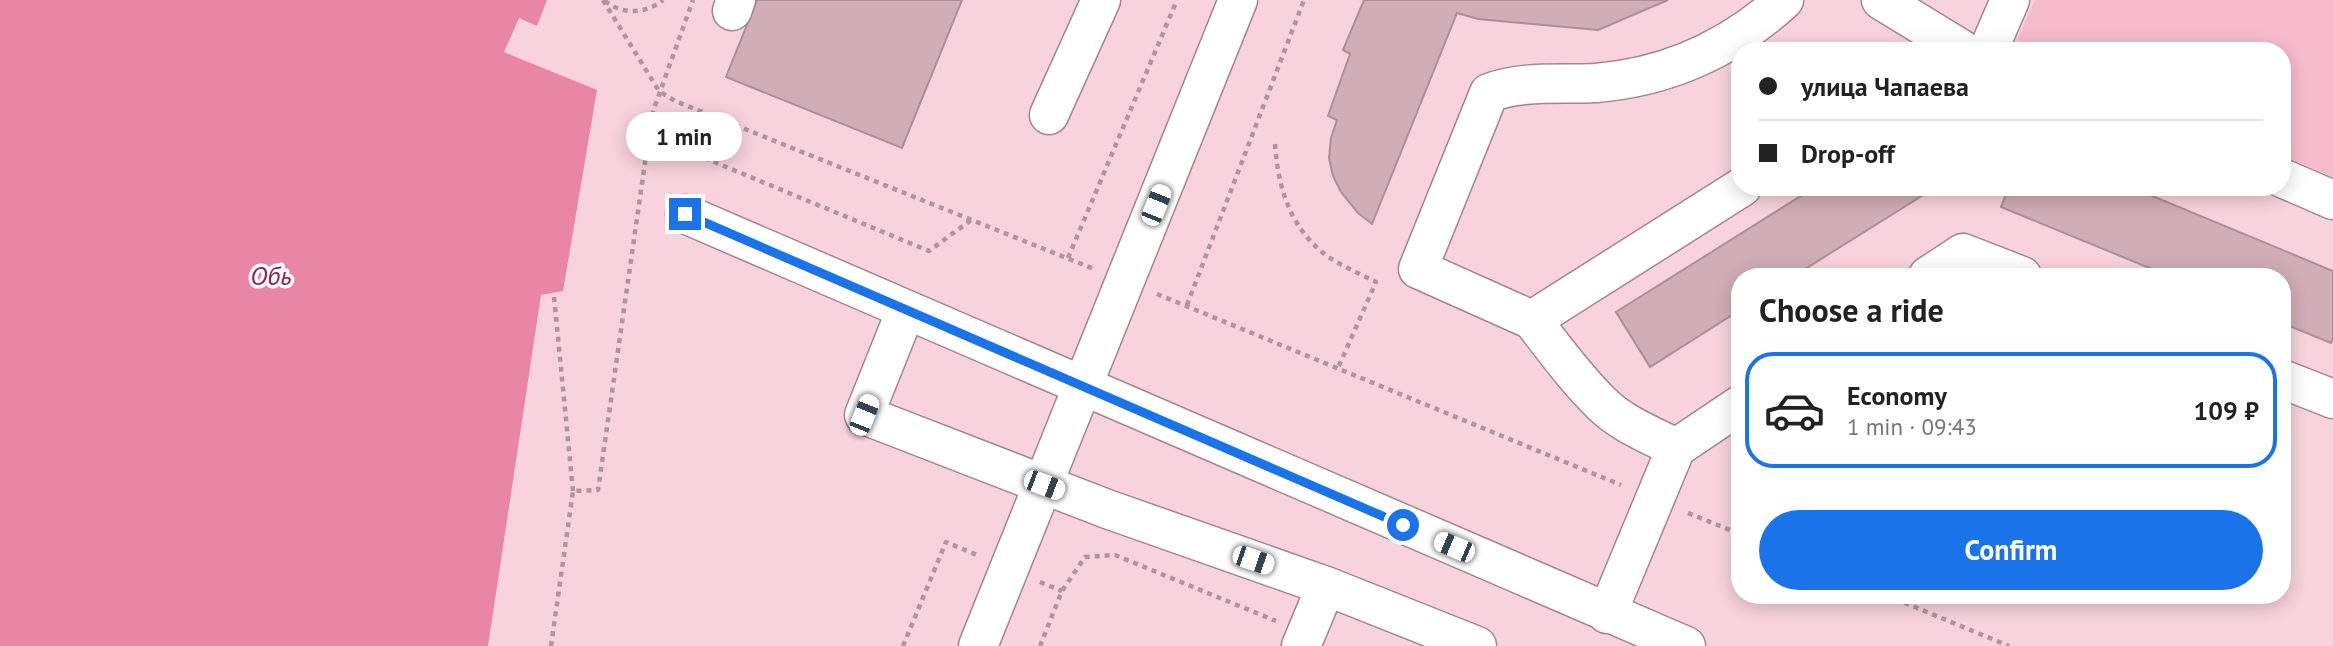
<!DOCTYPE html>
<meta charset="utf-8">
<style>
:root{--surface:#fff;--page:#f2f2f2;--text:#222;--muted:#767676;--line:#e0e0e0;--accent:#1a73e8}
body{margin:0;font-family:"PT Sans",sans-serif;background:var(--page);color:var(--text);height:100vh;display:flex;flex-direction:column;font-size:26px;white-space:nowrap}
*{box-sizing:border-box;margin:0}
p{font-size:23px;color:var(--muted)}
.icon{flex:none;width:38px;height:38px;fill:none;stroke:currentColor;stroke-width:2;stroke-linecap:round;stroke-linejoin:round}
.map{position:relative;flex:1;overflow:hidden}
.side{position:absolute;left:1731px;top:268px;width:560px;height:336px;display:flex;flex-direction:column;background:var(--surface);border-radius:28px;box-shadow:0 4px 18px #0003}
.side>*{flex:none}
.guide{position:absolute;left:1731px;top:42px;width:560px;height:154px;border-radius:28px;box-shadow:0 4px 18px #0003;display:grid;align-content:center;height:154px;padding:0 28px;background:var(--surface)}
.end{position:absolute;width:32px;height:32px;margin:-16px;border:9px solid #1a73e8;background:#fff;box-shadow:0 0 0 4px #fff}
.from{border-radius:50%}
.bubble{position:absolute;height:49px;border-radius:24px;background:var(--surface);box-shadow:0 4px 18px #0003;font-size:23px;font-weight:700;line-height:49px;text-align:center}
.car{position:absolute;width:21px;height:42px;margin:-21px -10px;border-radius:9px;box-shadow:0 0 5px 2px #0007;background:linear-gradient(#fff 24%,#345 0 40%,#fff 0 76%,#345 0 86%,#fff 0)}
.guide b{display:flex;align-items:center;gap:24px;height:66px;font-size:26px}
.guide b+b{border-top:2px solid var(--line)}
.guide i{width:18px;height:18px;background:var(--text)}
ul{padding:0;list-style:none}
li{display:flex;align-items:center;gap:21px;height:116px;margin:0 14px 10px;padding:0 14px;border:4px solid transparent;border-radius:28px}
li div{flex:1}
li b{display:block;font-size:26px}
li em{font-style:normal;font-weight:700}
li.on{border-color:var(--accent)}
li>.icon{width:63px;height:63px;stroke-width:1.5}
h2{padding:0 28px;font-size:32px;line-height:84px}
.button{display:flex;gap:14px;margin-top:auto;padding:14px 28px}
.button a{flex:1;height:80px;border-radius:42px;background:var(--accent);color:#fff;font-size:28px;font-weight:700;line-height:80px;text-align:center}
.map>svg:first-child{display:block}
.green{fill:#f7bccc}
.water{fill:#e886a4}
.building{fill:#d1adb6;stroke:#b08e97;stroke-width:2}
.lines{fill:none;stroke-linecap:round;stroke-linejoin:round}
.minor-casing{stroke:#a6848d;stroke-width:41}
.path{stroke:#b1959c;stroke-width:4.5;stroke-dasharray:5 5;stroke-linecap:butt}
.minor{stroke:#fff;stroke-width:38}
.route{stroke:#1a73e8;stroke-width:9}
.labels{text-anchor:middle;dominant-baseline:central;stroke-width:7;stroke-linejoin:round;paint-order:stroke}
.water-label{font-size:26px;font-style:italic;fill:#942150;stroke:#fff}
</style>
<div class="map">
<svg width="2333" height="646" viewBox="0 0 2333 646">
<rect width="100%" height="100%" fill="#f8d3dd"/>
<!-- green -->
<path class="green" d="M2035 0H2333V177L2282 155V51H2042L2017 40Z"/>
<!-- water -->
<path class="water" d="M0 0H547L537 26 519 18 504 52 597 90 563 291 541 295 488 646H0Z"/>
<!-- building -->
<path class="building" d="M757 0H962L902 148 726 77Z
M1364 0H1668L1598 30 1478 19 1457 13 1372 224 1358 213 1341 192 1333 176 1329 158 1331 138 1337 120 1328 116 1350 54 1343 50Z
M1815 187H1936L1794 276H1740V310L1650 367 1616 312Z
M2009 187H2131L2333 271V339L2331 343 2282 323V276H2169L2001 207Z"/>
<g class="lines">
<defs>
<path id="minor" d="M1881 0 1961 49
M732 11 736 0
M1988 51 2010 0
M1049 115 1101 0
M2282 178 2333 200
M685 214 1686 646
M1928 276 1963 253 2022 276
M906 310 864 415 1107 509 1326 586 1477 646
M1532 320 1418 269 1489 93C1522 80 1560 85 1596 83 1669 77 1730 49 1784 0
M2282 379 2333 399
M1676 448C1651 435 1622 424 1602 404 1576 379 1554 348 1532 320L1742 187
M1607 614 1676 448 1740 405
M978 646 1238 0
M1301 646 1326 586"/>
</defs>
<!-- minor casing -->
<use href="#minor" class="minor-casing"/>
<!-- path -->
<path class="path" d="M603 0 659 91 675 101 1094 269
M605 1C622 15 646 14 663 0
M649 135 929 251 971 220
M1275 144C1278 188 1290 228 1327 256 1342 266 1360 274 1376 282L1338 368
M1068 258 1177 0
M1157 294 1621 485
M554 297 573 491
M1187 305 1304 0
M1688 513 1740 534
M1040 582 1062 591
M1886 595 2009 646
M551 646 573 491 598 490 652 114 693 0
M903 646 946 542 977 555
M1040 646 1062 591 1085 557 1115 555 1276 621"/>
<!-- minor -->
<use href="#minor" class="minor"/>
</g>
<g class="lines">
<!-- route -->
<path class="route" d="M685 214 1403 525"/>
</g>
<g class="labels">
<!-- water labels -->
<g class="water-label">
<text x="271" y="275">Обь</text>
</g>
</g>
</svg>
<i class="end from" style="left:1403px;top:525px"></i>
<i class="end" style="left:685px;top:214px"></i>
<div class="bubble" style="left:626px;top:112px;width:116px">1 min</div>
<i class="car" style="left:1156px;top:205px;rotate:22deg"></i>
<i class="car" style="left:864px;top:415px;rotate:22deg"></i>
<i class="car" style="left:1044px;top:485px;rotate:111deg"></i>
<i class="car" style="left:1454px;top:547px;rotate:293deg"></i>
<i class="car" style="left:1253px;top:560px;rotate:109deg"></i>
<div class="guide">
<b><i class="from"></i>улица Чапаева</b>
<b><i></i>Drop-off</b>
</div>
<section class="side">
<h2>Choose a ride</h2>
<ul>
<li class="on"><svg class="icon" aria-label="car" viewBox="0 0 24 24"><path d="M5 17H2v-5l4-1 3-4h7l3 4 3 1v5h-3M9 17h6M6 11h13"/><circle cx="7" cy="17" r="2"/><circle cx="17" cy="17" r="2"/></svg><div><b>Economy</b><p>1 min · 09:43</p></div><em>109 ₽</em></li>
</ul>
<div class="button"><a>Confirm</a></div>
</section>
</div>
